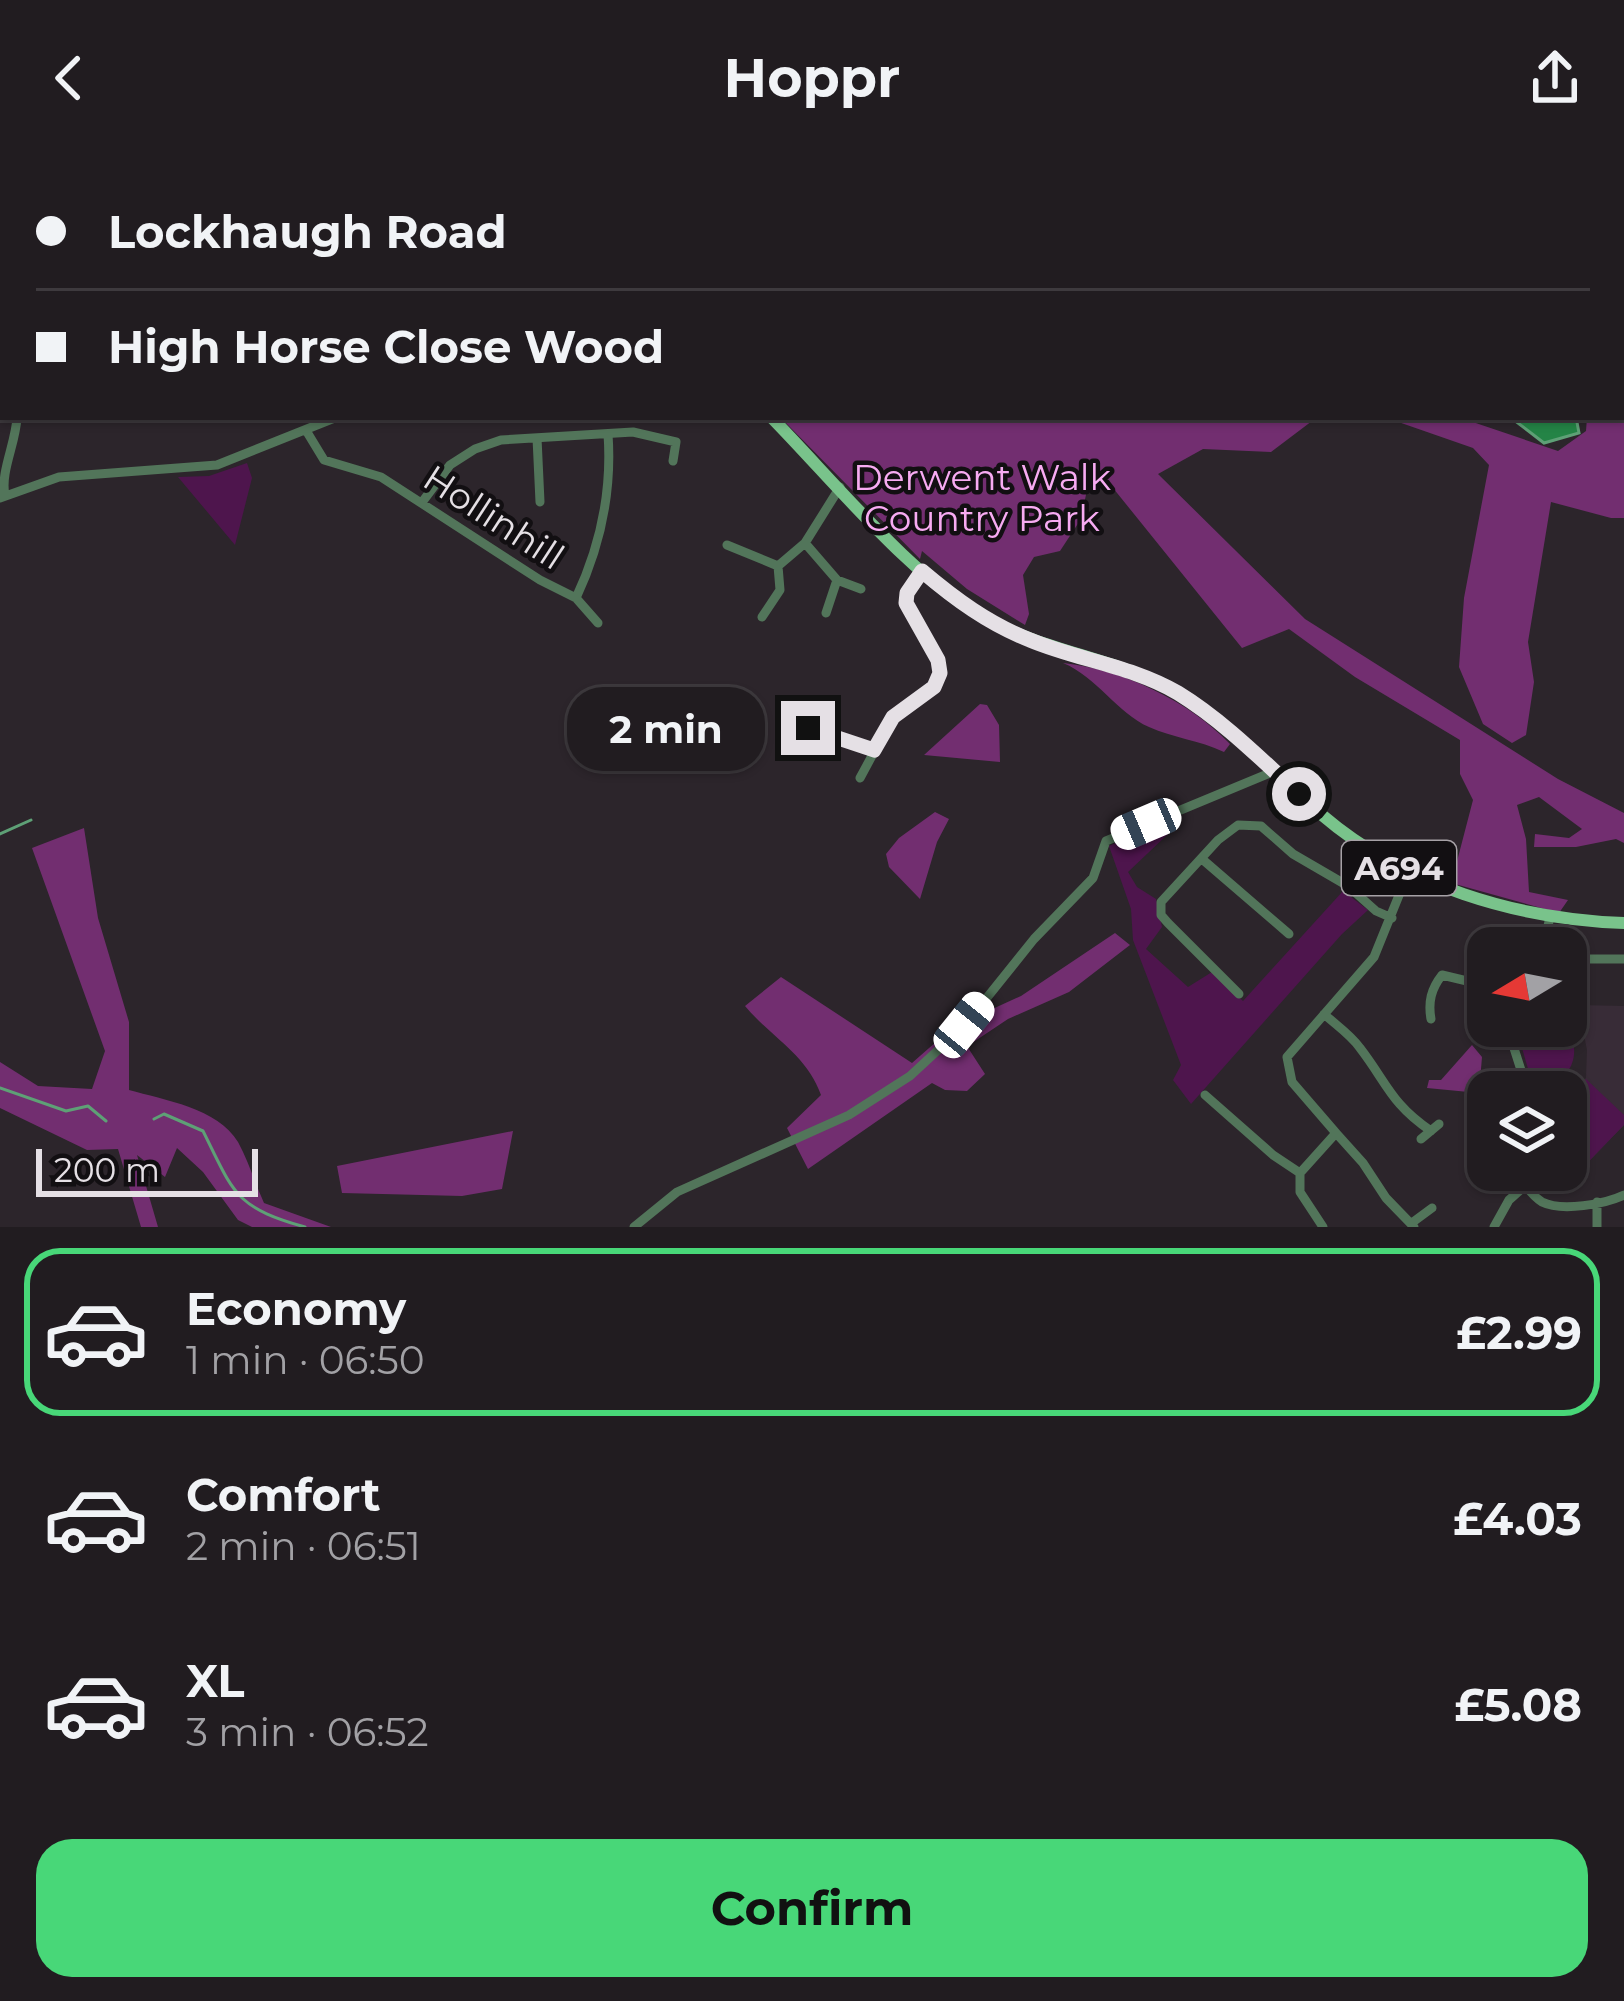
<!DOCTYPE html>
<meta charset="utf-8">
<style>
:root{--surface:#211c20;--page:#2d292d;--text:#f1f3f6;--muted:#a2a1a5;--line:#3e3a3e;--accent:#48d778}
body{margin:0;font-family:Montserrat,sans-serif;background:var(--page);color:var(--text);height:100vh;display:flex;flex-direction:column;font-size:45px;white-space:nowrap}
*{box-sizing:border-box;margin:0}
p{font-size:39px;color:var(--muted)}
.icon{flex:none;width:66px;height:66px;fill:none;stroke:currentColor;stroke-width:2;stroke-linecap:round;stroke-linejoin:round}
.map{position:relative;height:1071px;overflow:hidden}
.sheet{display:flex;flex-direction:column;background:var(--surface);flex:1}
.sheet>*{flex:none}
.top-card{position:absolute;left:0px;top:0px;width:1626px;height:264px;box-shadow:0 3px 9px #0004,0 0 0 3px var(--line);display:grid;align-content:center;height:264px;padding:0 36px;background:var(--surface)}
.needle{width:78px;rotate:260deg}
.tools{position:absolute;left:1467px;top:771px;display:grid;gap:24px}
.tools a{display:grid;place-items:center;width:120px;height:120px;border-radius:24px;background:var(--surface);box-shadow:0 3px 9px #0004,0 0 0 3px var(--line);font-size:60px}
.scale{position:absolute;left:36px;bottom:30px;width:222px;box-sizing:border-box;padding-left:12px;border:6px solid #e5e0e5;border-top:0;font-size:33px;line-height:42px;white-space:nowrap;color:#e5e0e5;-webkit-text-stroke:9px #120f12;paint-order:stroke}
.end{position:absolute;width:54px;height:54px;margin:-27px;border:15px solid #e5e0e5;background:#111;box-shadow:0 0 0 6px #111}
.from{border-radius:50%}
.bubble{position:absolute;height:84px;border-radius:36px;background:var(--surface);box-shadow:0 3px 9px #0004,0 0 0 3px var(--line);font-size:39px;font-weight:700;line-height:84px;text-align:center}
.car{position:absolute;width:36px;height:72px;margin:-36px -18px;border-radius:15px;box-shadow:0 0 9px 3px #0007;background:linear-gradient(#fff 24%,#345 0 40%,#fff 0 76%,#345 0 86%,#fff 0)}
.top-card b{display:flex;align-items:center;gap:42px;height:114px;font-size:45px}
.top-card b+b{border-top:3px solid var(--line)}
.top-card i{width:30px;height:30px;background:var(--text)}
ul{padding:21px 0 0;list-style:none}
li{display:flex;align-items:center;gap:36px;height:168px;margin:0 24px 18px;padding:0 12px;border:6px solid transparent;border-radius:36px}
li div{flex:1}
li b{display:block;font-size:45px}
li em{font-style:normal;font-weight:700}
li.selected{border-color:var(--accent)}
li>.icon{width:108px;height:108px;stroke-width:1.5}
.cta{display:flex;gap:24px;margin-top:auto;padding:24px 36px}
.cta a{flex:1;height:138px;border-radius:36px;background:var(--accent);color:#111;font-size:48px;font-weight:700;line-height:138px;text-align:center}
header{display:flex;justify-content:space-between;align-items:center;height:156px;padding:0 36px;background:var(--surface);font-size:54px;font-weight:700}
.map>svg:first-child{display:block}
.built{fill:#382c37}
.green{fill:#4e154d}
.forest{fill:#722e70}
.water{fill:#248446;stroke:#5ea076;stroke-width:3}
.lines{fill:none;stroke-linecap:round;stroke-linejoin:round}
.stream{stroke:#5ea076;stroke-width:3}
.minor{stroke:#52755a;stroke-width:9}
.major{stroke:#79c38b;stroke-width:12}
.route{stroke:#e5e0e5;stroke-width:15}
.labels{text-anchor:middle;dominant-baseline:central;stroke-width:9;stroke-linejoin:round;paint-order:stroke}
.shield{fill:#120f12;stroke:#a6a1a6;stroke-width:3}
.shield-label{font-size:33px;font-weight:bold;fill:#e5e0e5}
.park-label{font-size:36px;fill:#f7abf2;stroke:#120f12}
.street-label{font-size:36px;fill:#e5e0e5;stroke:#120f12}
</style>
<header><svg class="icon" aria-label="back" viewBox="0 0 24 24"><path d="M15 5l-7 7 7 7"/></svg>Hoppr<svg class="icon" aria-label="share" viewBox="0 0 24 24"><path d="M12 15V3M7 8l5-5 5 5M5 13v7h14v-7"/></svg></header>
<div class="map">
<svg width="1624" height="1071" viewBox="0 0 1624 1071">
<rect width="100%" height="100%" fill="#2c252b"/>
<!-- built -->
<path class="built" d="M1578 849 1624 850V969L1566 1029 1550 1014H1566V944L1586 922 1587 894Z"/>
<!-- green -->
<path class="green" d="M742 0H1406L1405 3Z
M247 307 252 322 235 389 178 321 209 320Z
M1159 668 1168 678 1128 716 1137 731 1156 743 1162 771 1146 793 1188 831 1212 816 1243 845 1343 735 1368 754 1342 778 1191 948 1173 924 1181 909 1133 784 1131 753 1109 690Z
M1566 864C1581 894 1577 924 1540 929L1531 923 1517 875 1520 870H1566Z
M1586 923 1624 959V969L1566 1029 1550 1014H1566V944Z"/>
<!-- forest -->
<path class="forest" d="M1624 260V362H1611L1551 346 1528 486 1534 526 1526 579 1512 587 1483 568 1459 511 1464 442 1489 309 1473 292 1384 261H1458L1558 295 1586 275 1587 261Z
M780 261H1202L1253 266 1271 261H1331L1316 262 1271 296 1203 293 1158 318 1305 463 1558 623 1624 657V687L1616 683 1576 691H1534L1535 678 1569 682 1582 673 1539 641 1517 649 1526 683 1529 736 1568 744 1559 757 1455 728 1404 705 1410 697 1455 713 1473 644 1460 618V584L1355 521 1289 473 1242 492 1109 327 1089 324 1081 363 1060 395 1034 401 1023 419 1029 458 1025 469 967 433 922 395 920 403Z
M1063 507C1122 513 1189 545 1230 588L1224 596C1199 584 1173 582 1149 571 1117 557 1097 521 1063 507Z
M980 548 987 549 999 569 1000 606 924 599Z
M935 656 949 663 937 686 920 743 889 711 886 698 899 682Z
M84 672 98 762 129 866V934C164 944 218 952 238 986 248 1004 255 1027 264 1047L331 1071H252L238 1064 203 1016 177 992 165 1021 137 999 158 1071H141L118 993 87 994 0 952V906L38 930 92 933 105 895 32 692Z
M1115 777 1130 789 1069 836 1008 863 969 889 963 884 985 918 967 935 945 934 932 927 808 1013 787 972 821 939C807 899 772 882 745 850L781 821 912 907 953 871 1021 840Z
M1472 889 1482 901 1479 937 1427 932 1429 924H1441Z
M513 975 502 1033 462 1040 342 1037 337 1010Z"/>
<!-- water -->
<path class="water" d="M1510 261H1576L1579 277 1544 287Z"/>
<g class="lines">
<!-- stream -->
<path class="stream" d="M1247 0 1249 3
M0 678 31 664
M0 932 66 955 88 950 106 965
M154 963 164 958 203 975C234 1037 234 1051 305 1071"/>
<!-- minor -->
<path class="minor" d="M921 0 922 3
M1623 128 1624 129
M1623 247 1624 248
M307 276 324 304 381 321 540 424 576 442C600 391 612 334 608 278
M537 282 540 346
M5 339C0 316 16 287 17 261
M0 342 59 321 217 309 337 261
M423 345 450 309 475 293 501 284 633 276 676 286 673 305
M727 389 778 410 805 387
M837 424 861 433
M576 442 598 467
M826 457 837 424 805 387 840 331
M762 461 780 434 778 410
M808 572 874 594
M860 622 893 561 934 531C950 498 914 478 906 447L907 437 922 415
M1202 703 1289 778
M1576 782V803H1624
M1543 792 1550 761
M1239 838 1168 767 1161 759V746L1218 684 1238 669 1261 670 1293 698 1348 730 1376 755 1392 762
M1324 858C1336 869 1351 879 1360 892 1387 927 1391 948 1431 975
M1431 863C1428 846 1431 833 1442 819L1488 830
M1514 870 1512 886 1528 936
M1205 939 1273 999 1300 1017
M1336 977 1363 1007 1386 1042 1414 1071
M1421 983 1439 968
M1473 989 1488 983
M1516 1014C1522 1025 1531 1039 1542 1046 1562 1056 1605 1048 1624 1039
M1413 1066 1432 1052
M634 1071 677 1036 849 959 910 920 965 869 1034 783 1093 722 1106 685 1275 615
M1323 1071 1300 1036V1017L1336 977 1292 926 1287 901 1374 801 1408 717
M1494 1071 1509 1044 1525 1030
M1597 1071V1046"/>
<!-- major -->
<path class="major" d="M393 0 413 3
M771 261C833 324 914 425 990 465 1049 496 1118 503 1176 536 1231 568 1275 618 1322 659 1405 730 1516 763 1624 767"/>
</g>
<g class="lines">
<!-- route -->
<path class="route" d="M808 572 874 594 893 561 934 531 940 517 938 504 906 447 907 437 922 415C955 443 989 468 1030 484 1078 504 1132 510 1178 537 1222 564 1261 603 1299 638"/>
</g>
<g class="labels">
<!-- shield labels -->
<rect class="shield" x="1342" y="685" width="114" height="54" rx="9"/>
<g class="shield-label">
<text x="1399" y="712">A694</text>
</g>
<!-- park labels -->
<g class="park-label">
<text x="982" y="321">Derwent Walk<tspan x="982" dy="41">Country Park</tspan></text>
</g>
<!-- street labels -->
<g class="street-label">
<text transform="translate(494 361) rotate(33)">Hollinhill</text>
</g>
</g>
</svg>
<div class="tools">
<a><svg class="needle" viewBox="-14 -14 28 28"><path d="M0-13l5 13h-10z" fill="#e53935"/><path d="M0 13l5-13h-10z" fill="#a2a1a5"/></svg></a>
<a><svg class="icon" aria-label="layers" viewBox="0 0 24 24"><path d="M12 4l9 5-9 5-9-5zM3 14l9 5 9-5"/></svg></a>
</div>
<div class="scale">200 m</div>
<i class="end from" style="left:1299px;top:638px"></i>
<i class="end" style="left:808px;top:572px"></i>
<div class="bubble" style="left:567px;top:531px;width:198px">2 min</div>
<i class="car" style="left:1146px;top:668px;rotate:247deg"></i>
<i class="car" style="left:964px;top:869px;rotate:39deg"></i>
<div class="top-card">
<b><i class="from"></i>Lockhaugh Road</b>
<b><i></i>High Horse Close Wood</b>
</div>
</div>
<section class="sheet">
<ul>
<li class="selected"><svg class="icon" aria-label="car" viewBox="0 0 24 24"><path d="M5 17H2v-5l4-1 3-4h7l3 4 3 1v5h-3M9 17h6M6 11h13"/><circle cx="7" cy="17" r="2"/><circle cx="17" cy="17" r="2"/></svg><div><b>Economy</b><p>1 min · 06:50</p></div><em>£2.99</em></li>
<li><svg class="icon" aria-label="car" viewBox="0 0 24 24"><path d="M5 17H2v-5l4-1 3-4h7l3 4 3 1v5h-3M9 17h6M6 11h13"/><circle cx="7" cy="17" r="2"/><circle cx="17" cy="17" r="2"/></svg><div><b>Comfort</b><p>2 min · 06:51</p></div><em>£4.03</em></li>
<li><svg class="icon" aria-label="car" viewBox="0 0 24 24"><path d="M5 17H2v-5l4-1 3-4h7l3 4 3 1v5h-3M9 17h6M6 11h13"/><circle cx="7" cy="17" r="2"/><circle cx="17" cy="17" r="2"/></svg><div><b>XL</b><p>3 min · 06:52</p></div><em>£5.08</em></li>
</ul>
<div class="cta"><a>Confirm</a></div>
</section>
